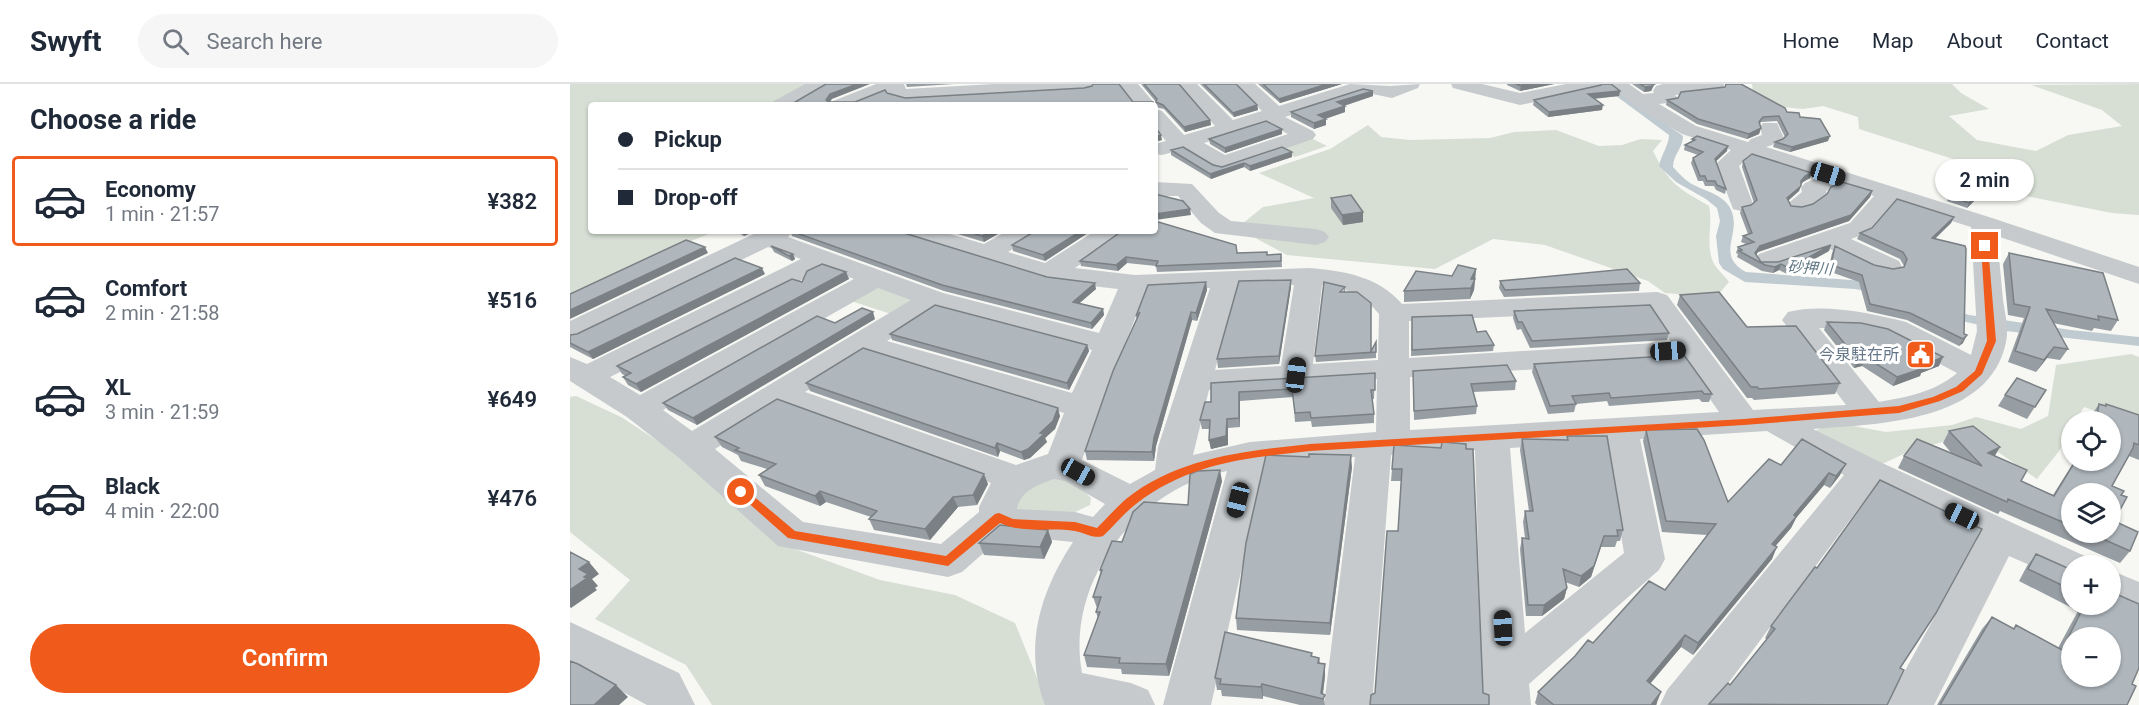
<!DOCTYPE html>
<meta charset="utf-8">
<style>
:root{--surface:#fff;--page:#f6f6f7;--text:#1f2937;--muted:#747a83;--line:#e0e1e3;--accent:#f05b1b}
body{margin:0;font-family:Roboto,"Noto Sans JP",sans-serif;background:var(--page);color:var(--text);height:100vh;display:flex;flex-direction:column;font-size:22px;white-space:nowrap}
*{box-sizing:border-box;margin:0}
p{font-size:20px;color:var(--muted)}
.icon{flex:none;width:33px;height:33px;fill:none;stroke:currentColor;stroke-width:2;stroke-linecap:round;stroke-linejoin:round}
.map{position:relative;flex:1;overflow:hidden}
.drawer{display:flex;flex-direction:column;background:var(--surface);width:570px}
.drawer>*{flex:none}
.top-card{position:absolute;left:18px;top:18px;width:570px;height:132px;border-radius:6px;box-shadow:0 2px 4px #0004;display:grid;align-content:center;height:132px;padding:0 30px;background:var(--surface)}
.tools{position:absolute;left:1491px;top:327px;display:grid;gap:12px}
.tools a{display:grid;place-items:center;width:60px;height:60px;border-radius:50%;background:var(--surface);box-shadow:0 2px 4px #0004;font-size:30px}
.end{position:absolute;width:27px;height:27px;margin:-14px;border:8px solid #f05b1b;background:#fff;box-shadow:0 0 0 3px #fff}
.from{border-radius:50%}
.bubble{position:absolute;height:42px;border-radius:21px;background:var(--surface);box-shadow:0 2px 4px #0004;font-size:20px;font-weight:600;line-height:42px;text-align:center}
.car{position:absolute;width:18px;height:36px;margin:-18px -9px;border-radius:8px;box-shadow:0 0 4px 2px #0007;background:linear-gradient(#222 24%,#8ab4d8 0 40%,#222 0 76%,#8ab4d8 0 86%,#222 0)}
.top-card b{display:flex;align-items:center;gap:21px;height:57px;font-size:22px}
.top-card b+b{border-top:2px solid var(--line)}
.top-card i{width:15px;height:15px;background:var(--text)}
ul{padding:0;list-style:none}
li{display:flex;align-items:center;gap:18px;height:90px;margin:0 12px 9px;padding:0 18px;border:3px solid transparent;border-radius:6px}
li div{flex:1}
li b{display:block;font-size:22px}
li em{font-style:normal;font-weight:600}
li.current{border-color:var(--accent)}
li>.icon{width:54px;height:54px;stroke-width:1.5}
h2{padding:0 30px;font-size:27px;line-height:72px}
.action{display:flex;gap:12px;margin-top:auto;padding:12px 30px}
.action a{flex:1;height:69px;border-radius:36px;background:var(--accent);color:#fff;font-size:24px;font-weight:600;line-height:69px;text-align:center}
header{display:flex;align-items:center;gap:36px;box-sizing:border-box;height:84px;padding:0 30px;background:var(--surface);border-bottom:2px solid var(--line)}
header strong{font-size:28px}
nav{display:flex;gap:33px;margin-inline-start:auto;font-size:21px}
.search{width:420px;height:54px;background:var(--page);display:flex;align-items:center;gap:15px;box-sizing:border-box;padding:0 21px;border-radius:33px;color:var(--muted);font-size:22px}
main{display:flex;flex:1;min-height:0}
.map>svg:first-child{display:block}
.green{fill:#d7dfd4}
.water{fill:#c0cbd1}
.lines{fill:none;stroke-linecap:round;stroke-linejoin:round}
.minor{fill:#c6cacd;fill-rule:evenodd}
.wall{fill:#969da3;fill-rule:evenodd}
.shaded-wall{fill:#7a8084}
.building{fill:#afb7bd;stroke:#7a8084;stroke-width:1.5;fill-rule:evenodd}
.route{fill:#f05b1b}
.labels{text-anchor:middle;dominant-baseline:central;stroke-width:6;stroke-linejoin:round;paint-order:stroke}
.far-water-label{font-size:15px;font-style:italic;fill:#5f7783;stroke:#fff}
.poi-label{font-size:16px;fill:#647587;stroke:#fff;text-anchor:end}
</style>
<header>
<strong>Swyft</strong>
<div class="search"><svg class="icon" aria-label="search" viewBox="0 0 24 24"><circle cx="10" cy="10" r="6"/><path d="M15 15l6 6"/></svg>Search here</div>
<nav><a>Home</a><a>Map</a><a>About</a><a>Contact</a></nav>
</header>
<main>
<section class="drawer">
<h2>Choose a ride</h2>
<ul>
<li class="current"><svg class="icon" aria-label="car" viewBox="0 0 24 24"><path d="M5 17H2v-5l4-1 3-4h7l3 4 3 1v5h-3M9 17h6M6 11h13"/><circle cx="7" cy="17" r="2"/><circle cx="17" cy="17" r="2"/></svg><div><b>Economy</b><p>1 min · 21:57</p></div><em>¥382</em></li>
<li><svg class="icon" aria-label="car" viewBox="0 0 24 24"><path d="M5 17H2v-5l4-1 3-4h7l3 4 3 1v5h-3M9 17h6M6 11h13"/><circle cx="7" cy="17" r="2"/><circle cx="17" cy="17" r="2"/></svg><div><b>Comfort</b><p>2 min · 21:58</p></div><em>¥516</em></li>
<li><svg class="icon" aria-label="car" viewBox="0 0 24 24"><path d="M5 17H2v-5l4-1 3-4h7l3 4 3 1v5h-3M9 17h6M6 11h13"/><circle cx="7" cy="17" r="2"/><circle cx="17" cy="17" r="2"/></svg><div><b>XL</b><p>3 min · 21:59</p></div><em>¥649</em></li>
<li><svg class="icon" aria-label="car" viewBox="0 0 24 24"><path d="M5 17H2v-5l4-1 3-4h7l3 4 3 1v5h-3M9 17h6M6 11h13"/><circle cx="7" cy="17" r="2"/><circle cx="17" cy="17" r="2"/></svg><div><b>Black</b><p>4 min · 22:00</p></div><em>¥476</em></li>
</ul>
<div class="action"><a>Confirm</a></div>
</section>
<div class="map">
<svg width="1569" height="621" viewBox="0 0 1569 621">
<rect width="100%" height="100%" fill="#f7f7f3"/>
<!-- green -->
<path class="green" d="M0 0H245L202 21H21V147H146L89 170 0 217Z
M1182 0H1382L1391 9 1419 25 1379 32 1407 56 1466 67 1498 51 1552 42 1532 26 1461 1 1569 0V131L1542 129 1456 112 1411 99 1383 75 1289 45 1288 33 1253 22 1233 25 1202 22 1184 17Z
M798 41 811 53 840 56 920 54 944 48 986 46 1029 62 1052 61 1071 55 1092 56 1083 67C1099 100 1108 104 1139 122 1143 142 1136 157 1142 175 1144 183 1154 191 1159 198L1146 213 1095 209 1078 197 975 161 923 155 865 185 717 171 667 144 693 123 744 114 689 89 760 65Z
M741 54 757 62 725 73 711 65Z
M298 201 349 215 327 232 275 215Z
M1561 270 1569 273V342L1514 323 1505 337 1502 338C1501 357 1478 380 1467 395L1402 350 1340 367 1306 383 1241 349 1262 338 1316 348 1382 341 1406 333 1451 345 1478 332 1486 281Z
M6 312 51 333 100 365 203 457 310 496 385 511 445 539 478 621H142L116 581 25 535 60 496 0 448V313Z
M468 392 504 397 521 414 520 421 503 429 453 430 447 424 445 415Z"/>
<!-- water -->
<path class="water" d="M1030 0H1040L1113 52C1113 64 1103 71 1103 83 1107 87 1111 92 1116 96 1128 106 1150 108 1159 122 1175 148 1143 170 1176 188L1294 197 1399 231 1501 246 1569 253V262L1436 247 1383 235 1323 212 1285 205 1175 198 1153 185 1149 179 1146 152 1150 137 1147 124 1136 115 1106 98 1089 82C1091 71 1099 61 1099 51Z"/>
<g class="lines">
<!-- minor -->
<path class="minor" d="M235 0H258L256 4 225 21H201L204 17Z
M306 0H334L336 5 424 0H524L522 4 515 6 336 17 321 13 318 8 287 21H260L263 17Z
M549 0H568L586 21H566Z
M608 0H627L663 36 692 27 665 0H685L709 22 780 0 820 2 850 0 848 4 822 14 793 8 715 33 743 47 746 51 743 55 653 86 645 84 614 65 592 71 585 70V60L596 57 585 44V25L592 27 614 51 645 42ZM696 39 718 50 655 71 634 59Z
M881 0H912L950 9 996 0H1032L1030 4 950 21 883 4Z
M1038 0H1059L1073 10 1084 9 1083 7 1086 2 1093 0H1154L1153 6 1105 11 1108 14 1105 18 1089 20 1126 42 1178 58 1181 55 1192 51 1190 43 1193 39H1207L1214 54 1211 58 1196 63 1422 134 1569 183V200L1427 152C1429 173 1431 195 1433 216 1435 230 1439 244 1436 258 1420 338 1310 340 1243 345L1310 378 1517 473 1521 482H1502V500L1439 472 1364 621H1316L1407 456 1303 405 1142 621H1090L1097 606 1274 391 1197 347 1070 355 1095 475 1089 486 959 600 961 621H913L905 366 821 371 802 621H754L785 373 695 381 641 621H593L657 387C567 404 495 498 512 589L561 599 578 606 585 621H475C453 564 470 508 503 458L434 451 392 488 378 493 208 462 108 373 57 333 0 297V273L17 280 231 175 198 163 11 254 0 257V237L190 147H223L218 153 373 209 529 249 548 205 479 197 334 152 330 147H370L414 160 437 147H468L464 152 438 168 475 179 525 147H555L551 152 505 184 565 191 739 184C774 187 808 192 832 220L1087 208 1097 211 1183 326 1276 321 1212 236 1218 228C1253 219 1301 229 1336 238L1401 271 1407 247 1401 143 1324 119 1298 149 1281 155 1329 177 1332 183 1329 189C1306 194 1278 174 1258 164 1237 171 1210 187 1189 182L1185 176 1189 170 1280 139 1304 112 1270 101 1256 107 1257 110C1248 122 1234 130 1219 126L1216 121 1232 108 1231 104 1235 99 1247 94 1180 73 1169 82 1183 120 1179 125 1171 127 1163 125 1146 80 1161 66 1112 50 1069 25ZM255 184 284 195 70 311 40 293ZM724 201 711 282 645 286 668 203ZM752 201C775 203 795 212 809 230L808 276 743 280ZM308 204 341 216 122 347 93 326ZM640 204 588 363 585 386 560 400 512 376 530 323 576 207ZM367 225 522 266 502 309 317 257ZM1079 226 1101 258 839 274V237ZM1249 244 1288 245 1315 251 1387 289C1365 308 1337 313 1309 318ZM296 270 494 329 478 370 446 381 235 308ZM1113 276 1149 328 840 346V293ZM807 295 806 348 680 358 623 371 639 306ZM212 323 421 399 409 423V428L371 460 233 438 145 365ZM1036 358 1054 469 955 549 940 364ZM484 395 495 397 535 420 523 433 505 428 447 425C451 406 468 401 484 395Z
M585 98 622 100 649 129 661 137 746 145 755 148 759 153 755 158 746 161 645 149 631 139 608 112H585Z
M1540 486 1569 498V534L1536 520H1540Z
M0 538 109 589 125 621H77L0 579Z"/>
</g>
<!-- wall -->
<path class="wall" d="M336 0H384L337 3Z
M571 0H609L640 36 641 41 615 48 594 25 586 23V18Z
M630 0H666L687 21 688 26 664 33Z
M688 0H772L710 19Z
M937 0H984L950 7 937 1Z
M1062 0H1086L1084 1 1081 7 1074 8Z
M1031 1 1050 7 1049 12 1024 15 1032 26 978 33 963 21 964 16Z
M1155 3 1230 33 1258 57 1220 68 1203 63 1205 58 1213 55 1215 53 1207 37 1191 38 1190 40 1191 44 1189 50 1177 55 1127 40 1096 21 1097 16Z
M803 7V12L774 22H775V28L755 35 756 41 744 45 721 33V28Z
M712 45V50L655 69 640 60 639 55Z
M1122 55 1157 67 1146 77 1156 105 1155 110 1146 106 1144 102H1135L1133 97H1128L1121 79 1123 74 1128 71 1114 66 1115 61 1122 57Z
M712 63 722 73 680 87 674 83 641 95 601 71V66L652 83Z
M1173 77 1242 89 1240 94 1233 98 1231 100 1229 107 1218 117 1221 122 1232 123 1302 107 1300 113 1279 137 1188 168 1186 171 1191 178H1208L1259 167 1217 190 1209 186 1203 189 1192 187 1167 173 1168 170 1166 169 1168 163 1176 160 1171 158 1173 152 1178 150 1170 129 1172 123 1181 121 1184 119 1172 83Z
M1384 98 1410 108 1408 113 1397 124 1377 117Z
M761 114 793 128V138L773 141 761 124Z
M1384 133 1381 139 1365 155 1393 259 1389 262 1337 236 1297 227 1289 198 1258 187 1262 169 1265 162 1304 181 1323 185 1334 183V182L1330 175 1287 155 1290 149Z
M165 147H185L174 152Z
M220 147H330L331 148 477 193 526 205 509 219 533 225 534 231 522 245 374 207 222 152Z
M378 147H433L414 158Z
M521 147 475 177 443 167 442 161Z
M551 148 667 169 697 171 711 170 712 183 587 188 586 182 557 179 548 187 511 182 510 177Z
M201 162 223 170 225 175 222 177 204 168Z
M1439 169 1548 236 1541 247 1524 244 1522 247 1483 239 1498 265 1490 276 1477 274 1466 288 1438 278 1454 234 1438 231 1433 180Z
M906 185 904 206 900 215 834 218V207Z
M276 188 279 195 71 308 58 301 53 293 56 292 52 290 47 282 232 198Z
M195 190 23 275 0 263V251L7 250Z
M930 197 1070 199 1069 207 934 213 929 204Z
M636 198 637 206 627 237 622 236 586 362 584 377 517 376 515 367 567 236 566 232Z
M721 203 709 280 648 284 647 275Z
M775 203V208L801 267 806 258V274L746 278 745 272Z
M1110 211 1177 243 1270 299 1265 310 1184 316 1182 314H1177L1107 221Z
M944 227 1099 249 1097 256 960 264 951 245 947 246 943 234Z
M842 233 924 261 923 267 841 272Z
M305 235 127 341 98 326 93 319 265 239Z
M1257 238 1369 282 1351 289 1350 292 1323 302 1292 282 1284 284 1254 246Z
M320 250 517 261 519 267 499 306 322 256Z
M1114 271 1142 310 1139 318H1132L1129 315 1039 322 1037 317 1006 320 1004 328 978 330 962 288 964 280Z
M843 287 946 297 945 306 903 308 907 322 906 330 844 336Z
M805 289 804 315H802L804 330V339L742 343 741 337 725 338 723 313 670 317V343L658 344V361L641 365 639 356 640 345H632L630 336 641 318V299Z
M236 299 490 332 485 345 475 354 477 358 460 374 454 376 430 367 428 373 240 307Z
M1476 306 1457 335 1428 322 1435 311Z
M1529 320 1535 322 1536 320 1569 331V376L1559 372 1542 402 1551 411 1544 437 1560 467 1550 479 1430 427 1428 430 1328 384 1334 372 1382 370 1373 359 1379 347 1430 363 1425 372 1451 397 1483 411 1505 376H1540V338H1520L1521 332ZM1502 410 1540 448H1502Z
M1076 346 1158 418 1211 381 1270 391 1260 404 1254 401 1226 434 1221 444 1205 462 1202 475 1123 571 1111 563 1080 600 1087 620 1086 621H967L965 619 968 608 1023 559 1095 506 1137 451 1092 448 1073 357Z
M997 352 1053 446 1050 457H1047L1045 463H1031L1021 493 1009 503 995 498 997 504 994 515 972 532H956L950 465 952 454H955L953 438 955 427H959L950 366 952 355 997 356Z
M145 353 418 400 407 421 388 423 360 456 304 446 299 435 301 433 256 418 250 422 195 402 189 391 197 385 171 377 168 371 152 363Z
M896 360 805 609 828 447 831 397H821L822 385 871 364Z
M782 383 760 551 667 546 666 534Z
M652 397 599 592 552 590 551 585 517 583 514 571 528 535 526 528 527 524 523 513 531 490 530 486 552 458 618 421Z
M478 446 482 458 474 475 414 471 409 459Z
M1466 470 1502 486V520H1540L1545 509 1562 600 1557 621H1367L1412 545 1422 533 1443 545 1446 541 1488 564 1508 527 1449 497 1457 482Z
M1201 542 1330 584 1317 621H1139L1146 611 1160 601 1197 555 1195 554Z
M742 569V572L749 574 750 579 755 580V592L753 610 755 621H730L693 612V615L652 612 651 606H647L645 594Z"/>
<!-- shaded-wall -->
<path class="shaded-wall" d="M287 0H300L262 15 258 21 256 16 260 10Z
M757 0H772L710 19 709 15Z
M960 0H984L950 7 951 2Z
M1083 0H1086L1084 1 1081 7 1074 8 1075 3Z
M803 7V12L767 24V18Z
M1050 7 1049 12 1017 15 1018 10Z
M687 21 688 26 664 33 663 29Z
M1033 21 1032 26 978 33 979 28Z
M775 22V28L749 37 748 31Z
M756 35V41L744 45V39Z
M640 36 641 41 615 48 614 43Z
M1191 44 1189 50 1177 55 1179 50Z
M712 45V50L655 69V64Z
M591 51 592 56 585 58V53Z
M1260 52 1258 57 1220 68 1222 63Z
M1158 62 1157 67 1144 79 1145 75Z
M722 68V73L680 87V82Z
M674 79V83L641 95 640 90Z
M1242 89 1240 94 1233 98 1229 103 1231 97 1235 92Z
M1231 102 1229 107 1215 119 1217 114Z
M1302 107 1300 113 1279 137 1188 168 1183 175 1185 169 1190 162Z
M1410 108 1408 113 1397 124 1399 119Z
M620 125 621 131 585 136V130Z
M793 128V138L773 141 772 131Z
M1384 133 1381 139 1359 160 1362 154Z
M172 147H185L174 152Z
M421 147H433L414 158 412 152Z
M511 147H521L475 177 473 171Z
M1261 161 1259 167 1217 190 1219 184Z
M135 163 138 169 0 235V226Z
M223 170 225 175 222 177 219 172Z
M556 173 557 179 548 187 546 181Z
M1211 180 1209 186 1203 189 1205 183Z
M192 184 195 190 23 275 18 268Z
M906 185 904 206 900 215 901 195Z
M276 188 279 195 71 308 66 300Z
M721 196V203L709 280V272Z
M636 198 637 206 627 237 626 229Z
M525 199 526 205 504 224 503 218Z
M533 225 534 231 522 245 521 239Z
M303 228 305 235 127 341 123 334Z
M621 228 622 236 586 362 584 377 582 368 584 354Z
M1397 251 1393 259 1389 262 1393 255Z
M517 261 519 267 499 306 497 299Z
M1484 263 1477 274 1466 288 1474 276Z
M1296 273 1292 282 1284 284 1288 276Z
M1373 273 1369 282 1351 289 1350 292 1323 302 1327 293Z
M669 308 670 317V343L669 334Z
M488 324 490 332 485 345 475 354 477 358 460 374 454 376 451 368 470 349Z
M657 335 658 344V361L641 365 639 356Z
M427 359 430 367 428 373 425 364Z
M1430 363 1422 375 1418 369Z
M781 371 782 383 760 551V539Z
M1276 380 1270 391 1260 404 1266 392Z
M650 386 652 397 599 592 596 580Z
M1259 389 1254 401 1226 434 1221 444 1197 472 1202 460 1224 431Z
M414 390 418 400 407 421 403 411Z
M250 407 256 418 250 422 245 412Z
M383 413 388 423 360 456 355 445Z
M478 446 482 458 474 475 470 463Z
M1034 452 1021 493 1009 503 1011 492Z
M1207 463 1202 475 1123 571 1128 559Z
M19 478 29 490 22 495 28 502 25 504 27 506 1 524 0 523V506L9 485Z
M997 504 994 515 972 532 974 521Z
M1115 551 1111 563 1072 609 1077 597Z
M755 580V592L752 615 751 609Z
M692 600 693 612V615L691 603Z
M46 601 58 613 49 621H24Z
M1091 608 1086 621H1081Z"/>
<!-- building -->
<path class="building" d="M256 0H287L260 10 256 16 258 18H285L315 6 317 9 335 14 514 4 522 2 523 0H549L563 18H583V21H227L233 19 225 18Z
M574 0H609L640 36 614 43 593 21 586 18 587 15Z
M634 0H666L687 21 663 29Z
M693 0H757L709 15Z
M946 0H960L951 2Z
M1032 0H1041L1050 7 1018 10 1033 21 979 28 964 16 1031 1Z
M1070 0H1083L1082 2 1075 3Z
M1156 0H1171L1215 24 1217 28 1229 29 1230 33 1250 35 1260 52 1222 63 1205 58 1213 55 1218 50 1209 32 1193 33 1189 38 1191 44 1179 50 1128 35 1097 16 1108 14 1111 8 1155 3Z
M793 5 803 7 767 18 775 22 748 31 756 35 744 39 721 28Z
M696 37 712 45 655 64 639 55Z
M585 43 591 51 585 53Z
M1127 52 1158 62 1145 75 1156 105 1147 101 1145 97H1137L1135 92H1130L1123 74 1133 68 1115 61 1125 56 1122 55Z
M613 63 643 81 652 83 712 63 722 68 680 82 674 79 640 90 601 66Z
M1182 70 1242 89 1235 92 1231 97V102L1217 114 1221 122 1232 123 1243 120 1257 110 1261 103 1272 98 1302 107 1281 131 1190 162 1185 169 1191 178H1208L1261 161 1219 184 1211 180 1205 183 1195 181 1169 167 1172 166 1168 163 1184 158 1173 152 1182 149 1172 123 1181 121 1187 116 1173 77Z
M1384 98 1410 108 1399 119 1379 112Z
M585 110 613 117 620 125 585 130Z
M781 111 793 128 772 131 761 114Z
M1327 115 1384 133 1362 154 1395 162 1396 165 1394 250 1397 251 1393 255 1340 229 1300 220 1292 191 1261 181 1265 162 1304 181 1323 185 1334 183 1337 175 1333 168 1290 149 1302 144Z
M585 137 666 161 667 169 697 168V171L711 170V177L586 182 588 177 556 173 546 181 510 177 552 147H585Z
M221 147H330L331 148 477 193 525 199 503 218 533 225 521 239 372 201Z
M395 147H421L412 152Z
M465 147H511L473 171 442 161Z
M116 156 135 163 0 226V210Z
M201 162 223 170 219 172Z
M1439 169 1533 189 1548 236 1528 232 1529 236 1476 225 1498 265 1484 263 1474 276 1445 267 1460 223 1444 220Z
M165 174 192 184 18 268 0 259V251L7 250Z
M252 180 276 188 66 300 53 293 61 289 47 282 222 195 232 198 237 187Z
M888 181 906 185 901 195H905L901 204 834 207 846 187 882 192Z
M1057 185 1070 199 935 206 930 197Z
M721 196 709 272 647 275 669 197Z
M636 198 626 229 621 228 584 354 582 368 515 367 543 287 570 228 566 232 578 201Z
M754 198 775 203 770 208H787L801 219V267L806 258V268L745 272Z
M1149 208 1177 243 1226 242 1270 299 1189 305 1187 303H1181L1110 211Z
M365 221 517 261 497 299 320 250Z
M1080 221 1099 249 962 257 952 238H948L944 227Z
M292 224 303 228 123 334 93 319 247 232 265 239Z
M902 231 907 248 916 247 924 261 842 266V233Z
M1257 238 1291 239 1318 245 1373 273 1352 282 1354 284 1327 293 1296 273 1288 276Z
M293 264 488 324 483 337 470 349 474 350 458 365 451 368 427 359 425 364 236 299Z
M1114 271 1142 310H1134L1132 307 1041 314 1039 309 1002 312 1006 320 980 322 964 280Z
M937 281 946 297 901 300 907 322 844 327 843 287Z
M805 289V306H801L804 330 741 334 740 328 725 329 722 305 669 308V334L657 335 656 352 639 356 640 336H630L635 318H641V299Z
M1447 294 1476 306 1465 323 1435 311Z
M207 315 414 390 403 411 383 413 355 445 299 435 307 427 250 407 245 412 189 391 206 380 165 366 169 364 145 353Z
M1529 320 1536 322V320L1569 331V361L1564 359 1563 364 1542 402 1554 407 1551 411 1557 413 1544 437 1568 448 1560 467 1517 448H1540V410H1502V442L1438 415 1437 418 1334 372 1347 355 1412 382 1379 347 1403 342 1430 363 1418 369 1457 386 1451 397 1484 412 1506 376H1540V338H1526Z
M1127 345 1134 356 1158 418 1199 375 1211 381 1232 355 1276 380 1266 392 1259 389 1224 431 1226 433 1202 460 1207 463 1128 559 1115 551 1077 597 1091 608 1081 621H984L968 608 1005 572 1018 556 1023 559 1079 497 1095 506 1146 440 1096 437 1076 346Z
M997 352H1037L1053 446H1047L1048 452H1034L1024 482 1011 492 993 485 997 504 974 521H958L952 454 959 455 955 427H963L952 355 998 356Z
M872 358 896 360V365H903L913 609 919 611V621H800L801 611 805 609 817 447H828L832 385H822L824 361 871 364Z
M739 370 781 371 760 539 666 534 676 459 696 371 739 373Z
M650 386 596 580 549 579 550 574 514 571 530 528H526L531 513H523L532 486H530L542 457 552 458 563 428 574 418 618 421 620 390 627 387Z
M1310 396 1412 445 1366 529 1330 584 1334 586 1317 621 1139 620 1158 599 1160 601 1205 545 1201 542 1245 483 1247 484Z
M430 441 478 446 470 463 409 459Z
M0 468 19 478 9 485 18 490 14 493 17 494 0 506Z
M1466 470 1502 486V506L1458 485Z
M1540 498 1548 502V506L1545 507 1546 510 1569 520V584L1562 600 1566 602 1557 621H1370L1422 533 1444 545 1446 541 1492 566 1515 520H1540ZM1502 554H1540V592H1502Z
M655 548 742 569 741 572 749 574 748 579 755 580 751 609 755 611 753 615 692 600 691 603 650 600 651 595 645 594Z
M0 577 8 580 46 601 24 621H0Z"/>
<!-- route -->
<path class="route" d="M1415 159 1418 162 1426 257 1412 290 1393 307 1370 317 1329 329 1174 341 740 367C676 374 619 379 566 420 554 429 544 442 533 452 524 455 515 449 505 447 481 443 453 450 430 439L378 482 218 454 166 408 167 405H175L225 447 376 472 425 430 429 429 443 435 505 438 527 444C536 435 546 424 556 415 609 373 676 367 740 360L1174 335 1329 322 1363 313 1386 303 1405 287 1417 257 1411 162Z"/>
<!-- icons -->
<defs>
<symbol id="civic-square" viewBox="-11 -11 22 22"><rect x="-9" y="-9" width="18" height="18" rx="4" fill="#f05b1b" stroke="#fff"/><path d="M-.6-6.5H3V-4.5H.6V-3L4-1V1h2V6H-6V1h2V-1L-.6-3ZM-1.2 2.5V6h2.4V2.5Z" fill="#fff"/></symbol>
</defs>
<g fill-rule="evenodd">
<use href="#civic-square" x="1334" y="254" width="33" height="33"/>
</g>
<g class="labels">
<!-- far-water labels -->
<g class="far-water-label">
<text transform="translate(1240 184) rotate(4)">砂押川</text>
</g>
<!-- poi labels -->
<g class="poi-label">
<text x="1329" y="270">今泉駐在所</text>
</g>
</g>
</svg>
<div class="tools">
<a><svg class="icon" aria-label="locate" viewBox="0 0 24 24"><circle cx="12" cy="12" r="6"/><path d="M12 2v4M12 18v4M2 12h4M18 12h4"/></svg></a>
<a><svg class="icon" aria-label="layers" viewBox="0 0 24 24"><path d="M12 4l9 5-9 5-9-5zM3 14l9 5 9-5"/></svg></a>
<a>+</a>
<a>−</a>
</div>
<i class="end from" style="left:171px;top:408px"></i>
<i class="end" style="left:1415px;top:162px"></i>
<div class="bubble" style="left:1365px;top:75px;width:99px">2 min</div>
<i class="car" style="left:1258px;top:90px;rotate:107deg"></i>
<i class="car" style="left:1098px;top:267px;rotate:86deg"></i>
<i class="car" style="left:726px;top:291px;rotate:7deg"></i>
<i class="car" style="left:508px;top:388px;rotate:119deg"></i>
<i class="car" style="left:668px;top:416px;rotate:194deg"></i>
<i class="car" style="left:1392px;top:432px;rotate:295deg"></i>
<i class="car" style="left:933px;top:544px;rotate:357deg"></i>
<div class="top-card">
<b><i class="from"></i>Pickup</b>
<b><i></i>Drop-off</b>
</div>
</div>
</main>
